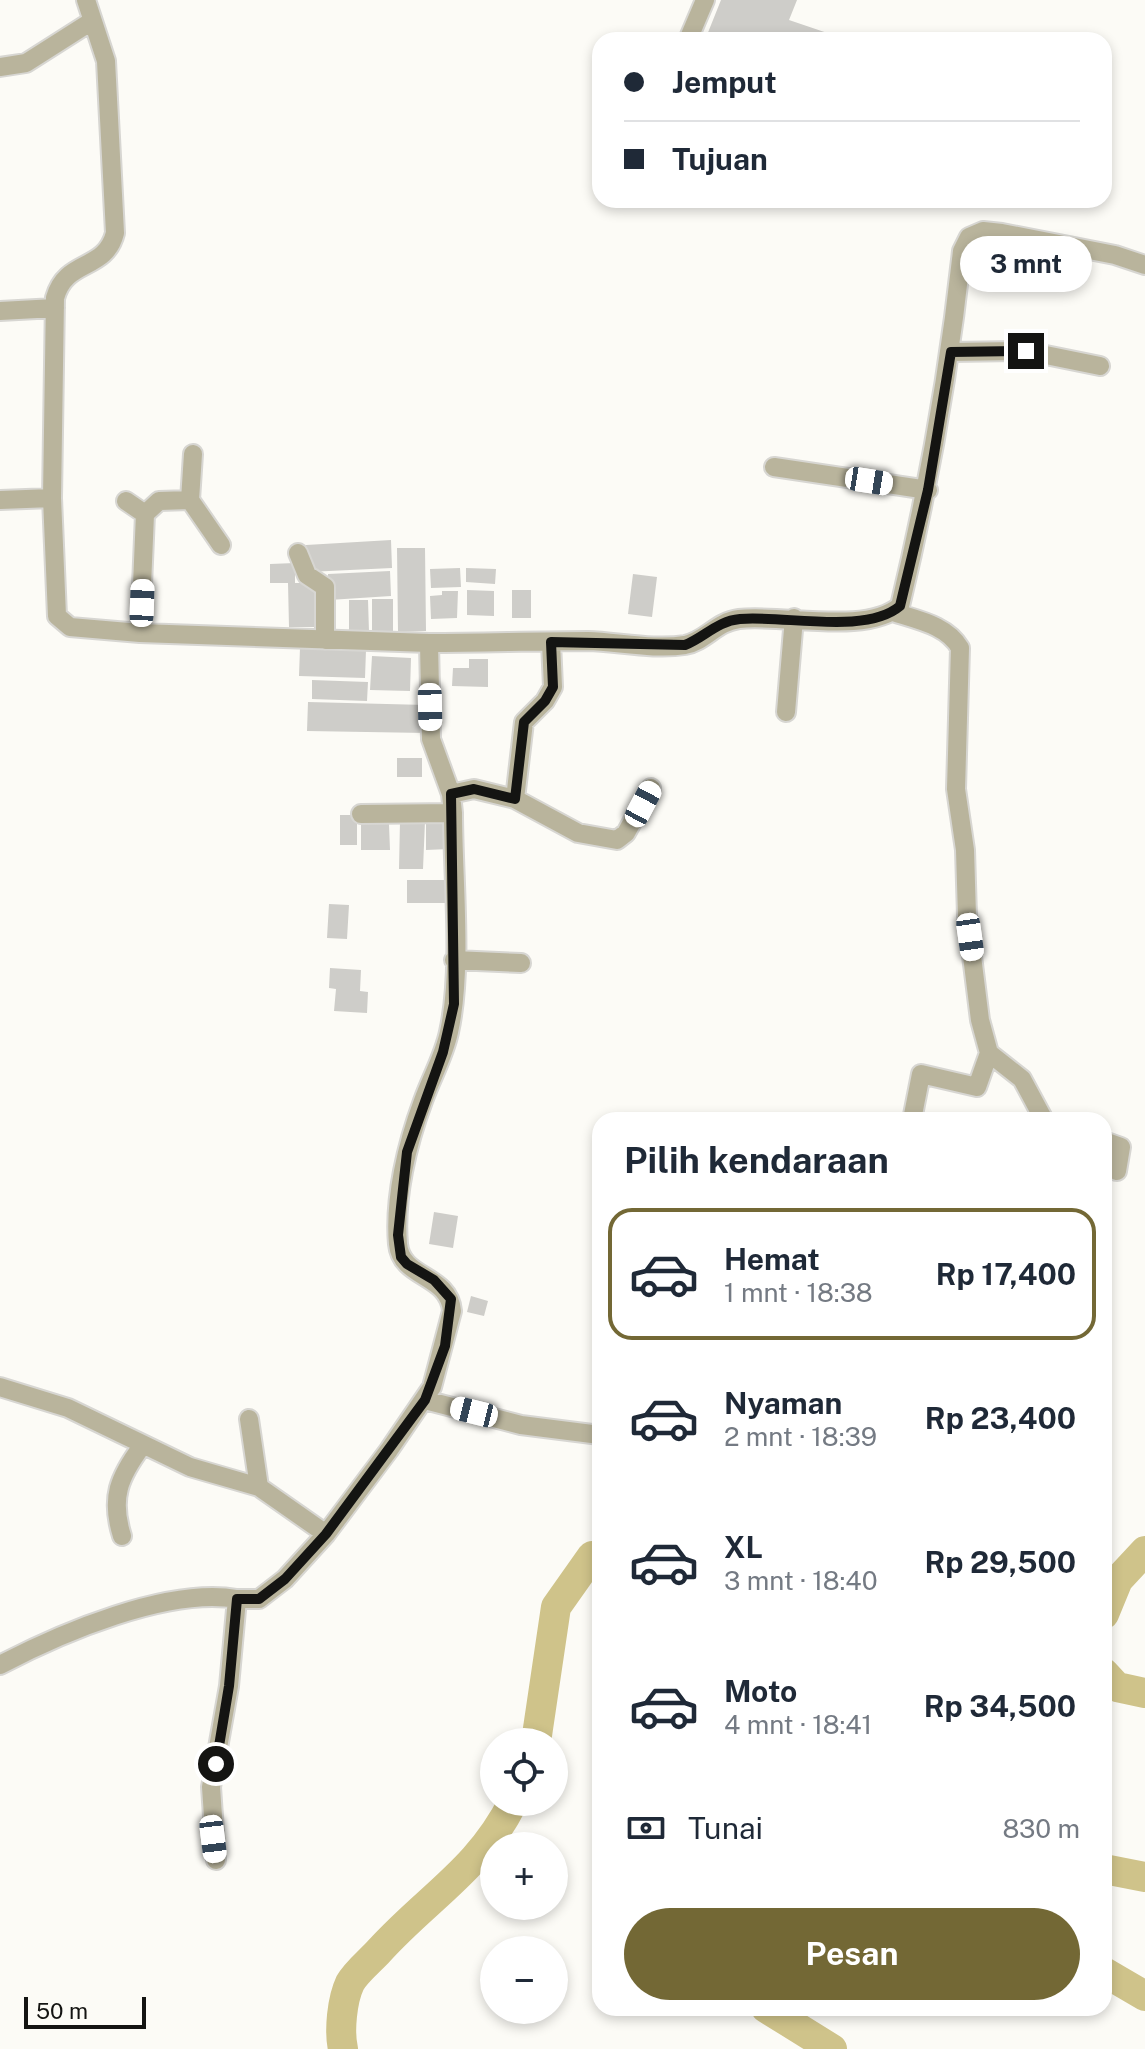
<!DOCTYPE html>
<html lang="id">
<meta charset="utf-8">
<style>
:root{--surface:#fff;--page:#f2f2f3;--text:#1f2937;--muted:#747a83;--line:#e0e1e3;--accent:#736835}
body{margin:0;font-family:"Public Sans",sans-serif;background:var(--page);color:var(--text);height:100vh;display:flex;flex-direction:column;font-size:30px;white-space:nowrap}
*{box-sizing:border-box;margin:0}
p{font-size:26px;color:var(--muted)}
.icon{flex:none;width:44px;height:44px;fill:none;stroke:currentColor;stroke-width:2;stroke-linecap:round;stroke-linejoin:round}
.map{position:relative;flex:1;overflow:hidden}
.side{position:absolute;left:592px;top:1112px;width:520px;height:904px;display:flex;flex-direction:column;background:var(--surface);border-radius:24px;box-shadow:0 4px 12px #0003}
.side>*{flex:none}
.guide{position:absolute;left:592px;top:32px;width:520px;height:176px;border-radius:24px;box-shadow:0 4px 12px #0003;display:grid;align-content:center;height:176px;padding:0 32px;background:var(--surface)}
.buttons{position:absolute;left:480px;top:1728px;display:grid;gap:16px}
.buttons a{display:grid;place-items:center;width:88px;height:88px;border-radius:50%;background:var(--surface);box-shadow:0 4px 12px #0003;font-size:40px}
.scale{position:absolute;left:24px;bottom:20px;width:122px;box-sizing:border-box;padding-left:8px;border:4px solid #141412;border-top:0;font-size:22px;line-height:28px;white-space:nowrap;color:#141412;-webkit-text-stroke:6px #fcfbf6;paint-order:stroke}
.end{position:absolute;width:36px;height:36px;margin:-18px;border:10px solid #141412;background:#fff;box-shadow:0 0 0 4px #fff}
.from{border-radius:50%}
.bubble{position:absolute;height:56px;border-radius:28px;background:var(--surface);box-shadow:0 4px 12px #0003;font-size:26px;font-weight:700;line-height:56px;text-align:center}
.car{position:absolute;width:24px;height:48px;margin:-24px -12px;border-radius:10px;box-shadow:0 0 6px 2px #0007;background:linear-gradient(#fff 24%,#345 0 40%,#fff 0 76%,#345 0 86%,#fff 0)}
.guide b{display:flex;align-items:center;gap:28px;height:76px;font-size:30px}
.guide b+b{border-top:2px solid var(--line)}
.guide i{width:20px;height:20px;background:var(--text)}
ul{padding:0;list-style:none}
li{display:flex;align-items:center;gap:24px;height:132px;margin:0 16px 12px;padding:0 16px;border:4px solid transparent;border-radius:24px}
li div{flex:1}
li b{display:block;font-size:30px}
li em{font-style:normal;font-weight:700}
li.on{border-color:var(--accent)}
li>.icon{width:72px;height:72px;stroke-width:1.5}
h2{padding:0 32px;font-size:36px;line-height:96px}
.pay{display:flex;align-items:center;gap:20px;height:88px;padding:0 32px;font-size:30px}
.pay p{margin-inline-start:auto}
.cta{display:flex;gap:16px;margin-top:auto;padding:16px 32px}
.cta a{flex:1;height:92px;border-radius:48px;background:var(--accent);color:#fff;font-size:32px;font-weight:700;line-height:92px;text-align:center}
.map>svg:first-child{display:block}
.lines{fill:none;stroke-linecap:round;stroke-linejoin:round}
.river{stroke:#cfc38a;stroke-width:30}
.building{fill:#cecdc9}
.minor-casing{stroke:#d7d6d2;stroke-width:22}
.minor{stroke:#b9b49c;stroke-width:18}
.route{stroke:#141412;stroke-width:10}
</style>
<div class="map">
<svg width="1145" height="2049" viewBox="0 0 1145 2049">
<rect width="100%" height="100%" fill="#fcfbf6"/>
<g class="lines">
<!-- river -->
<path class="river" d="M1104 1614 1118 1580 1145 1551
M1104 1673 1117 1687 1145 1693
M536 1742 556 1607 592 1556 600 1558
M1104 1869 1145 1877
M1104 1972 1145 1996
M766 2008 832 2049
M343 2049C339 2031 342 2000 350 1983 356 1972 371 1960 379 1951 428 1897 479 1870 513 1802"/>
</g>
<!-- building -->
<path class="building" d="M721 0H797L789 20 848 40H705Z
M391 540 392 568 308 572 306 545Z
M397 548H425L426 631 398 632Z
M295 563V583H317L318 627H289L288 583H270V564Z
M460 568 461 587 431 588 430 569Z
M466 568 496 569 495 584 466 582Z
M390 571 391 596 329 600 328 574Z
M633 574 657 577 652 617 628 614Z
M467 590 494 591V616L467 615Z
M512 590H531V618H512Z
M442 591H458L457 618 431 619 430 596 442 595Z
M372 599H393V633H372Z
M349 600H368L369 632 349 633Z
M300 648 366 650 365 678 299 676Z
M372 656 411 658 410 691 370 690Z
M469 659H488V687L452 686 453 668H469Z
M312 680 368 682 367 701 312 699Z
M308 702 426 705V733L307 731Z
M397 758H422V777H397Z
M340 815H357V845H340Z
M426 820H449V849L426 850Z
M400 821H425L423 869H399Z
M361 824H389L390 850H361Z
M407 880H446V903H407Z
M329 904 349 905 347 939 327 938Z
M330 968 361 970 360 991 368 992 367 1013 334 1011 336 989 329 988Z
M434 1212 458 1216 453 1248 429 1244Z
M471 1296 488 1301 484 1316 467 1312Z"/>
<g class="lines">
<defs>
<path id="minor" d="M86 0 106 61 115 233C105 272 66 258 55 298L52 498 57 616 70 627 140 633 429 643
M688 40 705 0
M0 67 26 63 92 21
M0 311 55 308
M951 352 1026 351 1100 366
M774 467 928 490
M0 500 52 498
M190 500 193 454
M126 501 145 514 159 501 190 500 221 545
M298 553 307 575 325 587V640
M893 612C917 620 947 625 960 648L956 789 965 850 967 916 980 1020 989 1053 1022 1079 1044 1120
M140 633 145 514
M786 712 794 618
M451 794 474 789 515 799 578 833 617 840 626 833 651 788
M515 799 524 722 545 701 553 687 551 642
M361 814 453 813
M454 960 521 963
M912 1120 921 1074 977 1087 989 1053
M1104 1141 1121 1147 1117 1171
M0 1387 68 1408 190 1467 259 1487 326 1534
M425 1400 521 1425 600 1435
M249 1419 259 1487
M122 1536C110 1498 119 1477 142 1446
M0 1665C61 1633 168 1587 237 1599
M216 1860 211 1787 229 1686 237 1599H259L285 1579 326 1534 389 1450 432 1387 452 1311C449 1274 401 1279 398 1244 394 1198 407 1144 423 1101 431 1078 444 1056 449 1032 463 968 453 880 453 813L451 794 431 739 429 643C482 643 535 641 588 641 618 642 655 650 685 645 706 641 716 622 739 619 784 614 866 635 900 606 928 489 949 372 962 251L969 237 983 231 1002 233 1115 255 1145 265"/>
</defs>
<!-- minor casing -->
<use href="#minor" class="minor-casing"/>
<!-- minor -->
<use href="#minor" class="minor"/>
</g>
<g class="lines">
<!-- route -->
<path class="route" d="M216 1764 229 1686 237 1599H259L285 1579 326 1534 425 1400 445 1346 451 1299 434 1280 407 1264 401 1257 398 1235 407 1152 443 1052 454 1004 451 794 474 789 515 799 524 722 545 701 553 687 551 642 685 645C705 637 717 621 740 619 784 615 866 635 900 606L928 490 951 352 1026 351"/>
</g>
</svg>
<div class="buttons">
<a><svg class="icon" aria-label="locate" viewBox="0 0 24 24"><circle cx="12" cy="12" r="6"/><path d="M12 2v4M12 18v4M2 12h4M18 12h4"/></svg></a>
<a>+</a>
<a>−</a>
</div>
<div class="scale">50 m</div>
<i class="end from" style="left:216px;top:1764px"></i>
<i class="end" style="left:1026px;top:351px"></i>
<div class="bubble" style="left:960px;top:236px;width:132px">3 mnt</div>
<i class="car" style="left:869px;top:481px;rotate:99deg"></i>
<i class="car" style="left:142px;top:603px;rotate:2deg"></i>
<i class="car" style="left:430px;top:707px;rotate:179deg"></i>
<i class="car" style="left:643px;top:804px;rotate:28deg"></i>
<i class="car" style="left:970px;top:937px;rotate:172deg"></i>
<i class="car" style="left:474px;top:1412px;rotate:284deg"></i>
<i class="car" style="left:213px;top:1839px;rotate:173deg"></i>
<div class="guide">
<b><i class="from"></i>Jemput</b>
<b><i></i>Tujuan</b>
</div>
<section class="side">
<h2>Pilih kendaraan</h2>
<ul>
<li class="on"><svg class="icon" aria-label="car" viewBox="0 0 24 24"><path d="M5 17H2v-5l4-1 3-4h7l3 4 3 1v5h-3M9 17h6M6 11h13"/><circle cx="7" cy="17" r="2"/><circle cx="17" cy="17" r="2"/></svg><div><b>Hemat</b><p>1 mnt · 18:38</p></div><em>Rp 17,400</em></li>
<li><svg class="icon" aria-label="car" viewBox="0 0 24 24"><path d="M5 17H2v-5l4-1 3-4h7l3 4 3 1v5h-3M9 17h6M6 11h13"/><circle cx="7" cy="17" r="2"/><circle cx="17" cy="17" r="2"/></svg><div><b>Nyaman</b><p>2 mnt · 18:39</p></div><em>Rp 23,400</em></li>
<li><svg class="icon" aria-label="car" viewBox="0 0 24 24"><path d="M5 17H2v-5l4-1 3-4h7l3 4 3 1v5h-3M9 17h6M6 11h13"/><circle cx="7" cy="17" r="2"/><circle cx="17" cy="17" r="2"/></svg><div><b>XL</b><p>3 mnt · 18:40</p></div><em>Rp 29,500</em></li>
<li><svg class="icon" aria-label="car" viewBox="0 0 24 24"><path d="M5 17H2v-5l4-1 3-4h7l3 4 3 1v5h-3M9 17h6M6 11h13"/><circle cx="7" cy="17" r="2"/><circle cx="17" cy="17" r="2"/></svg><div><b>Moto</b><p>4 mnt · 18:41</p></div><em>Rp 34,500</em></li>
</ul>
<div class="pay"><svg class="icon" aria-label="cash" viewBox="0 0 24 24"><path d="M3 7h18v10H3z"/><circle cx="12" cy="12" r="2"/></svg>Tunai<p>830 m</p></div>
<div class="cta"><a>Pesan</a></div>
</section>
</div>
